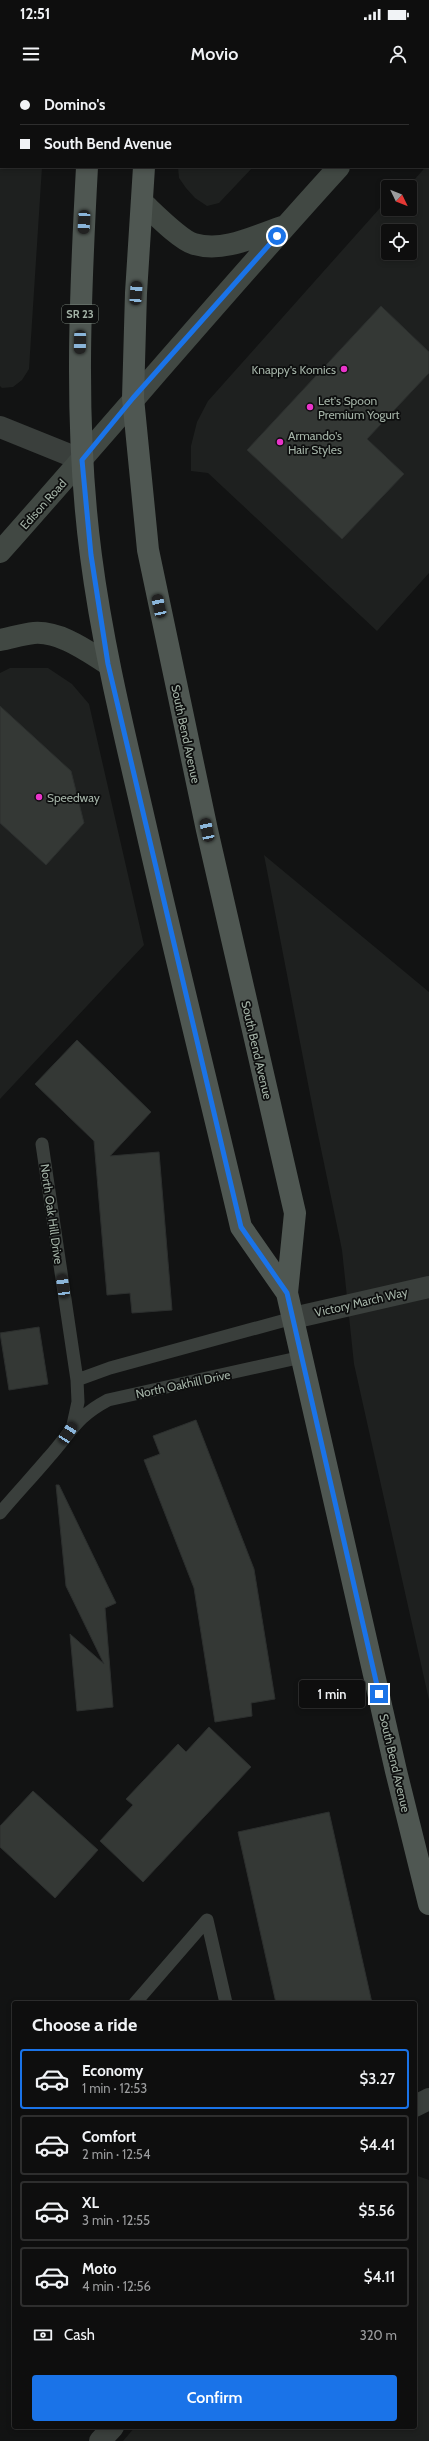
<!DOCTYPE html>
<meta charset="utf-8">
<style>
:root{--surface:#0e0e0e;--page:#1c1c1c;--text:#f1f3f6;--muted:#9b9c9e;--line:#2e2e2e;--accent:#1a73e8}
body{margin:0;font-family:Cabin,sans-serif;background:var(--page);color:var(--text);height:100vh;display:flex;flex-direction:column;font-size:15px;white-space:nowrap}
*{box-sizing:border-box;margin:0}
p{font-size:13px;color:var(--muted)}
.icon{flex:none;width:22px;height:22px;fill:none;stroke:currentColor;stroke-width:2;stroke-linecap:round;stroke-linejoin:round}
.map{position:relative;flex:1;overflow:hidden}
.panel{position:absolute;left:12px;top:1921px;width:405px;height:428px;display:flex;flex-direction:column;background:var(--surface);border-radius:4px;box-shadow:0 2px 6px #0003,0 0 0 1px var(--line)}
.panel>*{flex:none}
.banner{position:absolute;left:0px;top:0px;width:429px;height:88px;box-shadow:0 2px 6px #0003,0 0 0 1px var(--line);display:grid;align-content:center;height:88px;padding:0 20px;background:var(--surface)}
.needle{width:26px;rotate:133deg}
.tools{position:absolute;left:381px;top:100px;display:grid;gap:8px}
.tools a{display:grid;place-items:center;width:36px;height:36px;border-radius:4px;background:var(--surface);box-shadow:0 2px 6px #0003,0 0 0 1px var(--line);font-size:20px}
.end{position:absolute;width:18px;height:18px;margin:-9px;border:5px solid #1a73e8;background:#fff;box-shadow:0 0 0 2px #fff}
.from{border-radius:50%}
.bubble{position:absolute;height:28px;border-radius:4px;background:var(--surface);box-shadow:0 2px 6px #0003,0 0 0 1px var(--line);font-size:13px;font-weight:600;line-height:28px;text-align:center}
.car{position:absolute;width:12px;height:24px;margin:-12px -6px;border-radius:5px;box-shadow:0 0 3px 1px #0007;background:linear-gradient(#222 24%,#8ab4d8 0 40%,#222 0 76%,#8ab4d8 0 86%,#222 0)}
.banner b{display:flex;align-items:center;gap:14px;height:38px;font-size:15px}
.banner b+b{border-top:1px solid var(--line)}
.banner i{width:10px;height:10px;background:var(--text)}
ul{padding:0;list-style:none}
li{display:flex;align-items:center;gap:12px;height:60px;margin:0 8px 6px;padding:0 12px;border:2px solid var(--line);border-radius:4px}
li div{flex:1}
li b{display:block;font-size:15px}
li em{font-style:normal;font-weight:600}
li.current{border-color:var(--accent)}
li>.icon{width:36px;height:36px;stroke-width:1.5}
h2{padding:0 20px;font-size:18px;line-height:48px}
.pay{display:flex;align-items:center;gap:10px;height:44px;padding:0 20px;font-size:15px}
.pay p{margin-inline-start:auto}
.button{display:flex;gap:8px;margin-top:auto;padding:8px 20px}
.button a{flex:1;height:46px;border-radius:4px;background:var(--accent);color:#fff;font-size:16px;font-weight:600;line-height:46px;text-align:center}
.status{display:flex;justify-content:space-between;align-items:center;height:28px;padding:0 20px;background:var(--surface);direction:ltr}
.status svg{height:11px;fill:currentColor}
header{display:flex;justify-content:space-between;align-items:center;height:52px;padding:0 20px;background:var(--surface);font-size:18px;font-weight:600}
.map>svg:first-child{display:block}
.built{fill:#1e201f;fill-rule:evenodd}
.building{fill:#343835;stroke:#2c2f2e}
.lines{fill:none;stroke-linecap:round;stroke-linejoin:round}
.lane{stroke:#3a3f3c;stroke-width:13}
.street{stroke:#3a3f3c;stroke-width:22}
.secondary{stroke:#414843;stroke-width:22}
.primary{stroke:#4f5752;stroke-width:22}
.route{stroke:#1a73e8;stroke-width:5}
.poi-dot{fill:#ea34ca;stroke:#0d0e0e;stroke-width:1.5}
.labels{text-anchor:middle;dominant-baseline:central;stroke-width:3.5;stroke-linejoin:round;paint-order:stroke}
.shield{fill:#0d0e0e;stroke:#778279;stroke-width:1}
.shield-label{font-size:11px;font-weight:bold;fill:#a4b3a7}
.poi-label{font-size:12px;fill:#a4b3a7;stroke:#0d0e0e;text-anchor:start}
.street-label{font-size:12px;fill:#a4b3a7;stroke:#0d0e0e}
</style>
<div class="status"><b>12:51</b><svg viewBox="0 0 49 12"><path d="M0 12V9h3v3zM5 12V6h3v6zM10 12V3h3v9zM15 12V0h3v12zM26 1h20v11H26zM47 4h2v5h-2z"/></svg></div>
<header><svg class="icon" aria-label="menu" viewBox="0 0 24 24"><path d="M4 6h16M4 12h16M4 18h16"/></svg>Movio<svg class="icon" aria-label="person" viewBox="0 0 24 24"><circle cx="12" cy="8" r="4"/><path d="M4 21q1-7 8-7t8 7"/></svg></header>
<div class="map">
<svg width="429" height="2361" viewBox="0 0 429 2361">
<rect width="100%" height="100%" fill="#121313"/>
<!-- built -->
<path class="built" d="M0 0H49L1 1V87H42L29 289 22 300 13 307 2 308 0 306Z
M183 0H328L183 1Z
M429 83V493L377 551 208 393 191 391V366L197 342 208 321 388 119V129H410V107H408ZM388 151H410V173H388Z
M178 87H253L219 123 207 126 195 118 186 108 179 98Z
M10 588H48L72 604 89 624 144 865 0 1019V593Z
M264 775 429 912V1620L354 1284 342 1170 315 1040Z
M415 2095 429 2100V2361H123L135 2347H415Z"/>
<!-- building -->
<path class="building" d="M381 226 429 272V293L367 359 404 394 342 459 247 370Z
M0 626 71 691 84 743 46 785 0 743Z
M77 960 151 1032 110 1076 159 1072 172 1230 132 1233 130 1213 107 1215 94 1061 35 1004Z
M39 1247 48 1304 9 1310 0 1253Z
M196 1340 254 1489 275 1619 251 1623 252 1636 215 1642 194 1508 144 1380 160 1374 153 1356Z
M56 1405H59L116 1523 105 1528 113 1627 77 1631 70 1554 104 1584 66 1506Z
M209 1647 251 1687 143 1802 100 1761 133 1725 126 1719 178 1664 186 1672Z
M33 1711 98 1770 55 1818 0 1767V1746Z
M329 1732 372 1923H276L238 1752Z"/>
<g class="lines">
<!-- lane -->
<path class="lane" d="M42 1064 77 1300 78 1322 73 1345
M77 1300 110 1288 293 1238
M0 1433C16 1414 33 1396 49 1377 72 1351 76 1337 108 1320L302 1277
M135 1923 207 1840 226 1923"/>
<!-- street -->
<path class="street" d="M0 347 82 380
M293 1238 429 1207
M415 2026 429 2019
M100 2361 113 2347"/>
<!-- secondary -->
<path class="secondary" d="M397 1V0
M428 9 429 8
M142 122C153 132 180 160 194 164 225 173 257 155 285 146
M0 472C114 344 224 213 339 87
M0 560C11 558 23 554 34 553 60 551 87 571 108 584"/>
<!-- primary -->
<path class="primary" d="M93 1V0
M150 1V0
M87 87C80 217 74 347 91 476 103 569 126 660 147 752 177 884 210 1015 241 1147L287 1213
M144 87 136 213 133 318 148 470 207 750 295 1133 287 1213 396 1691 429 1824"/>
</g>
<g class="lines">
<!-- route -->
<path class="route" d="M277 156 133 318 82 380 91 475 108 584 241 1147 287 1213 379 1614"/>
</g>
<!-- markers -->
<g class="poi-dot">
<circle cx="344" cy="289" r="4"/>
<circle cx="310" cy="327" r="4"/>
<circle cx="280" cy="362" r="4"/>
<circle cx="39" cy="717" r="4"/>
</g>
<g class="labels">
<!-- shield labels -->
<rect class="shield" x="62" y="225" width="36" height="18" rx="3"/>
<g class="shield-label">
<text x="80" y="234">SR 23</text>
</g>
<!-- poi labels -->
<g class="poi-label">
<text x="336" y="289" text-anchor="end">Knappy's Komics</text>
<text x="318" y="320">Let's Spoon<tspan x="318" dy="14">Premium Yogurt</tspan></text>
<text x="288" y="355">Armando's<tspan x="288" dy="14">Hair Styles</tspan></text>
<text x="47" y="717">Speedway</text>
</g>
<!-- street labels -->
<g class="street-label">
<text transform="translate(43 424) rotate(-48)">Edison Road</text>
<text transform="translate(186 654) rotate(78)">South Bend Avenue</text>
<text transform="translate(257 970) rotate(77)">South Bend Avenue</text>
<text transform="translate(52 1134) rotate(82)">North Oak Hill Drive</text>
<text transform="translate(361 1222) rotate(-13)">Victory March Way</text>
<text transform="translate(183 1304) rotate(-12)">North Oakhill Drive</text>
<text transform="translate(395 1683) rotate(77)">South Bend Avenue</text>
</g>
</g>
</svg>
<div class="tools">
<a><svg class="needle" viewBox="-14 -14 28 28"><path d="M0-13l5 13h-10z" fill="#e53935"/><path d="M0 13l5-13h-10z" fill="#9b9c9e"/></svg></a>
<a><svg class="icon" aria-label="locate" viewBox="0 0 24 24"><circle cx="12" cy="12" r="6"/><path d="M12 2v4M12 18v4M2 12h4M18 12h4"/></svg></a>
</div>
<i class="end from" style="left:277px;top:156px"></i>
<i class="end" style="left:379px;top:1614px"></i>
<div class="bubble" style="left:299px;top:1600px;width:66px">1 min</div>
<i class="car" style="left:84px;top:142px;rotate:183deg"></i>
<i class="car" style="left:136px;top:213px;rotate:4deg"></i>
<i class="car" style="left:80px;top:262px;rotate:181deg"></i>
<i class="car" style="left:159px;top:526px;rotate:348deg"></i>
<i class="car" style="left:207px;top:750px;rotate:348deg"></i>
<i class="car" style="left:63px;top:1206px;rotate:352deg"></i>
<i class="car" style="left:68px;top:1353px;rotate:33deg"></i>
<div class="banner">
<b><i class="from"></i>Domino's</b>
<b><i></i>South Bend Avenue</b>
</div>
<section class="panel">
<h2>Choose a ride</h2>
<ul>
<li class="current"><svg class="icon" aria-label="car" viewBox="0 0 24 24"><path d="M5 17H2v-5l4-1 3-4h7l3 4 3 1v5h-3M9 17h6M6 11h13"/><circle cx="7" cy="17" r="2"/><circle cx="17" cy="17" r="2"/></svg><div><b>Economy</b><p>1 min · 12:53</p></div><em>$3.27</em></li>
<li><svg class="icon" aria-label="car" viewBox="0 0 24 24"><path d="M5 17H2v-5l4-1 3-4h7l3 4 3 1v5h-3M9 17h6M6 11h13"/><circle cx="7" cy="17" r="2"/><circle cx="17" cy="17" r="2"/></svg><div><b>Comfort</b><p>2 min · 12:54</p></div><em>$4.41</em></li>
<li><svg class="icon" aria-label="car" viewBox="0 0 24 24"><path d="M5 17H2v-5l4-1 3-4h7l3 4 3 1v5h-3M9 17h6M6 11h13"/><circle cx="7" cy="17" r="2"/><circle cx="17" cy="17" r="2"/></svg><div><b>XL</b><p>3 min · 12:55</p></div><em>$5.56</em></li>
<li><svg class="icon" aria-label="car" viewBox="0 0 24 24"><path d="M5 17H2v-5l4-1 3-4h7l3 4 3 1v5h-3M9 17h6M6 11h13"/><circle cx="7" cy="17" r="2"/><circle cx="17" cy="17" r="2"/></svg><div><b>Moto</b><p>4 min · 12:56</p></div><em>$4.11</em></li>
</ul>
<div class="pay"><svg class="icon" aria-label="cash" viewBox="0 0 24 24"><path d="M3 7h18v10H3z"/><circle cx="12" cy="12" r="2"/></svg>Cash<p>320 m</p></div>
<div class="button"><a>Confirm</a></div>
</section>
</div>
